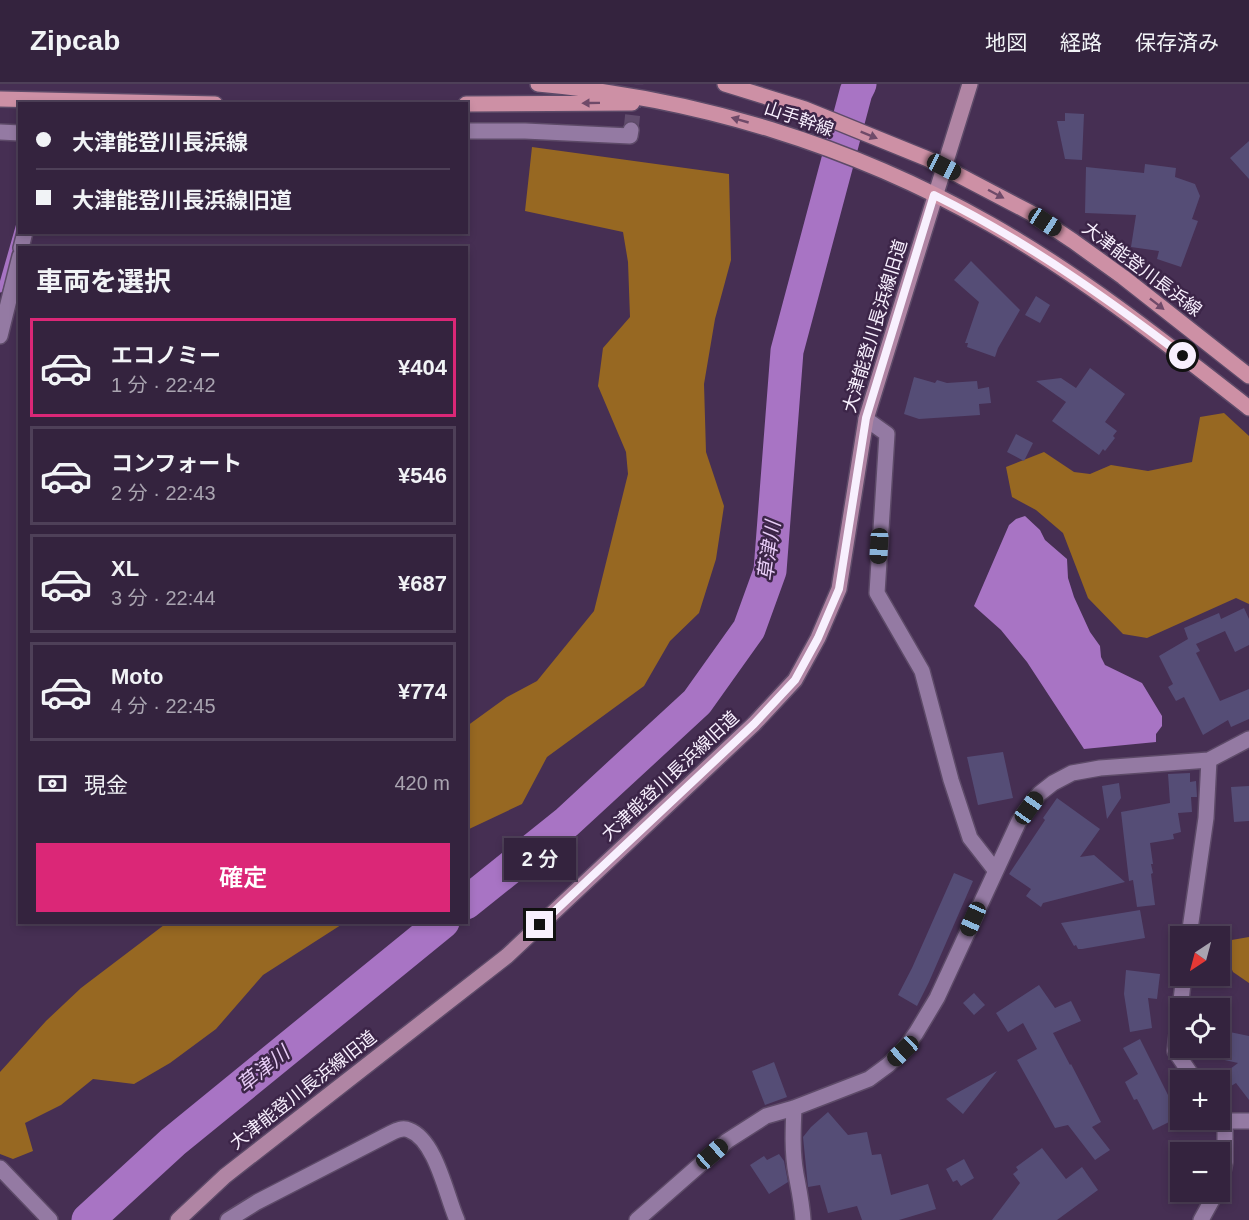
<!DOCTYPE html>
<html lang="ja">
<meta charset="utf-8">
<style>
:root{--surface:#34233e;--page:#3f2f49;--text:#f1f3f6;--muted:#a9a4b0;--line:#4e4058;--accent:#db2777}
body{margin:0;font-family:Helvetica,"Noto Sans JP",sans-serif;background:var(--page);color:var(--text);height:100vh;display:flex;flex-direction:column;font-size:22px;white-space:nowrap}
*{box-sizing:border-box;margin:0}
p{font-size:20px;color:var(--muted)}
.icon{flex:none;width:33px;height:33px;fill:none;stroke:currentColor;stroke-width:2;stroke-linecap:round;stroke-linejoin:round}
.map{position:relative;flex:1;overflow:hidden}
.drawer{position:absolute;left:18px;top:162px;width:450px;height:678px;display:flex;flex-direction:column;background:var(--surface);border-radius:0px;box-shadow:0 3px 9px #0003,0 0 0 2px var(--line)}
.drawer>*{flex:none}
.banner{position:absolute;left:18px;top:18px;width:450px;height:132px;border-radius:0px;box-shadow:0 3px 9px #0003,0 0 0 2px var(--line);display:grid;align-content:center;height:132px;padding:0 18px;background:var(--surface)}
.needle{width:39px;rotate:216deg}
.fabs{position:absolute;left:1170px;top:842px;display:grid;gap:12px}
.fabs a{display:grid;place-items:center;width:60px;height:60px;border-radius:0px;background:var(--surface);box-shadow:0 3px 9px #0003,0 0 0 2px var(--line);font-size:30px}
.end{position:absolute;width:27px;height:27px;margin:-14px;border:8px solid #f8f0fe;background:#111;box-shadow:0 0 0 3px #111}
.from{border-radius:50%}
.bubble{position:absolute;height:42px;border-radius:0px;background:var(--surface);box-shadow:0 3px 9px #0003,0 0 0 2px var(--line);font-size:20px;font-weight:600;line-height:42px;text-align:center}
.car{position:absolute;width:18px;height:36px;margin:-18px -9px;border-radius:8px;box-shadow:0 0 4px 2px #0007;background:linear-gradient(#222 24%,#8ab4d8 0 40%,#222 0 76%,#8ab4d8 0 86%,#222 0)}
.banner b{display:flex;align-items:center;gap:21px;height:57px;font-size:22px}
.banner b+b{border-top:2px solid var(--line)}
.banner i{width:15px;height:15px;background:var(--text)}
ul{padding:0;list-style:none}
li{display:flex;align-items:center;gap:18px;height:99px;margin:0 12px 9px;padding:0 6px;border:3px solid var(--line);border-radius:0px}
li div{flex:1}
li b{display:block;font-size:22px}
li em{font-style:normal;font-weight:600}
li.on{border-color:var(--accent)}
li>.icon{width:54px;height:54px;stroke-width:1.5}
h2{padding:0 18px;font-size:27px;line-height:72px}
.pay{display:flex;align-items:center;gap:15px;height:66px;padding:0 18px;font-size:22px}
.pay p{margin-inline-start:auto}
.cta{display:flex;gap:12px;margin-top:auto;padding:12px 18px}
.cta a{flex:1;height:69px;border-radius:0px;background:var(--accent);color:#fff;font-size:24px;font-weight:600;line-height:69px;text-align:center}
header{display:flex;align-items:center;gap:36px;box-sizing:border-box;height:84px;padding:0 30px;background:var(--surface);border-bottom:2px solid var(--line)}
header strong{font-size:28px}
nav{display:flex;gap:33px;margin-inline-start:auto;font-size:21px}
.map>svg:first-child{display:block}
.forest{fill:#976822}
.water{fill:#a874c4}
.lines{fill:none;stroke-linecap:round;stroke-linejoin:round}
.stream{stroke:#a874c4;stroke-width:5}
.river{stroke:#a874c4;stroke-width:33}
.building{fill:#554d76}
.street-tunnel{stroke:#614c6d;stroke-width:15;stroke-dasharray:15 8;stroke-linecap:butt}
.street-casing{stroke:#5d4a68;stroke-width:18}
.secondary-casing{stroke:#5d4a68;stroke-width:18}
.primary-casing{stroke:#5d4a68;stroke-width:18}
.street{stroke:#947aa3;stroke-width:15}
.secondary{stroke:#b085a4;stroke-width:15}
.primary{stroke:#cd90a5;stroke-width:15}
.oneway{fill:#6f4a69}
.route{stroke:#f8f0fe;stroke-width:8}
.labels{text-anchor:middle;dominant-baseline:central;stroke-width:5;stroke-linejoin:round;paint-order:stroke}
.street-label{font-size:18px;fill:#f8f0fe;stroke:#3c2548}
.water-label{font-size:20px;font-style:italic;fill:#e7ccf6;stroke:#3c2548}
</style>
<header>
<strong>Zipcab</strong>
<nav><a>地図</a><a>経路</a><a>保存済み</a></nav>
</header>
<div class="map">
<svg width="1249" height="1136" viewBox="0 0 1249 1136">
<rect width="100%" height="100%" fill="#462f53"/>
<!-- forest -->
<path class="forest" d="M532 63 729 90 731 176 715 235 704 300 706 368 724 422 716 475 699 529 670 557 644 602 547 673 522 720 467 746V642L507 613 537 597 594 527 628 390 626 368 598 302 603 264 630 233 628 178 623 148 525 127Z
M1224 329 1249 352V520L1236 514 1147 554 1123 550 1088 514 1063 449 1036 426 1012 413 1006 383 1044 368 1074 388 1090 390 1111 381 1148 387 1192 378 1200 333Z
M168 838 344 839 263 891 216 945 170 979 134 1000 93 995 61 1021 25 1039 33 1067 13 1075 0 1070V988L46 937 81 904Z
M1249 853V899L1233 888 1220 858Z"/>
<!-- water -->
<path class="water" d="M1025 432 1040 446 1045 456 1067 475 1068 494 1074 513 1090 548 1100 562 1101 573 1105 581 1142 599 1162 632V642L1156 650V658L1084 665 1027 578 1001 546 974 522 1009 441 1016 435Z"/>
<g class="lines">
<!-- stream -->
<path class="stream" d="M0 206 20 136"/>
<!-- river -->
<path class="river" d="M466 819 567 738 697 618 749 545 770 487 787 267 856 8 860 0
M88 1136 173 1058 443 838"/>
</g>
<!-- building -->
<path class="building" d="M1065 29 1084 30 1082 76 1065 75 1057 37H1065Z
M1249 57V95L1230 74Z
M1145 80 1176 84 1175 93 1195 100 1200 112 1192 135 1198 137 1181 183 1157 175 1159 167 1131 163 1136 131 1085 129 1086 83 1144 89Z
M971 177 1020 226 998 264 995 273 967 263 968 259H965L979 218 954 196Z
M1036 212 1050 221 1040 239 1025 231Z
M1090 284 1125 310 1105 338 1117 347 1113 352 1115 354 1105 367 1103 365 1099 371 1052 337 1066 318 1036 297 1061 294 1076 304Z
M914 293 935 299 937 296 947 299 977 297 978 305 989 303 991 319 979 320 980 331 919 335 904 330Z
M1016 350 1033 359 1024 377 1007 368Z
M1244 524 1249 535V561L1235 568 1225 547 1196 560 1200 567 1196 569 1220 617 1249 605V635L1231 643 1228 636 1203 651 1184 613 1176 617 1168 603 1173 600 1159 572 1188 555 1184 544 1219 529 1221 535Z
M1003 668 1013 714 978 721 967 673Z
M1190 689V698L1196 697 1197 713H1191L1192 728 1178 729 1181 748 1173 750 1174 755 1150 759 1153 780H1151L1153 789 1151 790 1155 821 1137 823 1133 796 1129 797 1121 728 1170 719 1168 690Z
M1119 699 1121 714 1107 735 1102 702Z
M1249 702V737L1234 738 1231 703Z
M1057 714 1100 745 1080 773 1094 771 1125 798 1043 819 1041 823 1026 812 1031 805 1009 790 1045 736 1043 734Z
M954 789 973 797 929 898 917 922 898 911 912 884Z
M1140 826 1145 854 1082 865H1078L1076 861 1074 862 1061 839Z
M1126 886 1160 890 1157 915 1148 914 1152 944 1130 948 1124 910Z
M1039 901 1055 924 1071 917 1081 937 1053 949 1070 981 1071 980 1101 1038 1092 1043 1110 1066 1095 1076 1068 1041 1055 1044 1017 976 1037 965 1023 939 1008 948 996 929Z
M974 909 985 921 974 931 963 919Z
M1220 946 1249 952V1016L1236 999 1231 1002 1222 991 1238 979 1220 975Z
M1140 955 1179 1033 1153 1046 1137 1015 1134 1016 1125 998 1138 990 1123 964Z
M774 978 787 1013 765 1021 752 987Z
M997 987 963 1030 946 1015Z
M828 1028 848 1051 867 1048 872 1071 881 1070 891 1111 928 1100 936 1125 899 1136H862L857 1122 828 1129 820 1101 808 1103 803 1053 811 1043Z
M1042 1064 1066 1095 1082 1083 1098 1106 1057 1136H992L1020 1099 1013 1090 1018 1086 1016 1083Z
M779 1070 784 1077 788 1098 769 1110 750 1081 764 1072 767 1076Z
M964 1075 974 1094 961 1102 957 1096 953 1098 946 1085Z"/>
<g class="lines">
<!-- street-tunnel -->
<path class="street-tunnel" d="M631 46 636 0"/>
<defs>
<path id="street" d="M466 47H525L630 52 631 46
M0 48 20 49
M21 164 25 148
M0 252 20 172
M866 335 887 350 877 509 922 587 951 696 970 754 995 786
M1189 852 1206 734 1209 676
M1184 891 1175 967 1195 996
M794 1024C793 1046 792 1068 796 1090 799 1106 802 1120 803 1136
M1220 1029 1225 1037V1078L1220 1102
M1225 1037H1249
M0 1084 50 1136
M228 1136 257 1118 391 1049C397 1046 403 1043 409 1046 436 1056 446 1111 457 1136
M637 1136 727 1057 766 1032 794 1024 869 995 888 981 903 967 916 949 937 914 1019 737 1039 710 1053 699 1072 689 1100 684 1209 676 1249 655
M1201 1136 1217 1107"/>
<path id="secondary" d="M178 1136 225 1092 507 872 754 640 795 596 818 554 839 505 866 335 970 0"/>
<path id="primary" d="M538 0C697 14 851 61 990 140 1082 192 1166 259 1249 324
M725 0 805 25 928 75 1031 129 1073 157 1123 193 1249 292
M0 15 215 20
M466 20 632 19"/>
</defs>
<!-- street casing -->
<use href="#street" class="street-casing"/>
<!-- secondary casing -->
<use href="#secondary" class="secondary-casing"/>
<!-- primary casing -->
<use href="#primary" class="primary-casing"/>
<!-- street -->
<use href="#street" class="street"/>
<!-- secondary -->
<use href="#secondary" class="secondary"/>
<!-- primary -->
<use href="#primary" class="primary"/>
</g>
<!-- one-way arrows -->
<defs><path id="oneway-solid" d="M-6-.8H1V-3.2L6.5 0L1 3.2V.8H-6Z" transform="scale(1.5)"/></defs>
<g class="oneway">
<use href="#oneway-solid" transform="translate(591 19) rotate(179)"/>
<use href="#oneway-solid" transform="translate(740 36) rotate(-164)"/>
<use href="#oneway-solid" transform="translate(869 51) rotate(22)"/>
<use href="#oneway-solid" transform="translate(996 110) rotate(28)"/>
<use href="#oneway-solid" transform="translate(1157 220) rotate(38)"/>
</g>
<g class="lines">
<!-- route -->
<path class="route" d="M540 841 754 640 795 596 818 554 839 505 866 334 934 111C1023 155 1104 212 1183 272"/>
</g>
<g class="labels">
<!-- street labels -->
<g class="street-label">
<text transform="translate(799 35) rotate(19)">山手幹線</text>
<text transform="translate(1142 185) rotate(37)">大津能登川長浜線</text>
<text transform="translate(875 242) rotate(-73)">大津能登川長浜線旧道</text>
<text transform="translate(670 692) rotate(-43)">大津能登川長浜線旧道</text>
<text transform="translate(303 1006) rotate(-38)">大津能登川長浜線旧道</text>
</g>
<!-- water labels -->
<g class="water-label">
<text transform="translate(769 467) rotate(-82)">草津川</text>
<text transform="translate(263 985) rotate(-39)">草津川</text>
</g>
</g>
</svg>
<div class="fabs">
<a><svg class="needle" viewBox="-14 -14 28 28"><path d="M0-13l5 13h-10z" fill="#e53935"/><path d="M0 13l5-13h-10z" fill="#a9a4b0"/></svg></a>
<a><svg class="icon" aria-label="locate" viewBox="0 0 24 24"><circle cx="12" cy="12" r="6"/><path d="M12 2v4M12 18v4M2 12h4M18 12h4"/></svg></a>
<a>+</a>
<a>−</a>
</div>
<i class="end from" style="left:1183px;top:272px"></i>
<i class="end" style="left:540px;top:841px"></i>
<div class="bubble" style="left:504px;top:754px;width:72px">2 分</div>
<i class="car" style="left:944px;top:83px;rotate:117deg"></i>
<i class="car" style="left:1045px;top:138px;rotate:123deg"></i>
<i class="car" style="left:879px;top:462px;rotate:183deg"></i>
<i class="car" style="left:1029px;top:724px;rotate:35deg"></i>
<i class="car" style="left:973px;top:835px;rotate:204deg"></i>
<i class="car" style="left:903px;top:967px;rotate:227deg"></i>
<i class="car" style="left:712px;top:1070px;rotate:49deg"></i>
<div class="banner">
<b><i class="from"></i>大津能登川長浜線</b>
<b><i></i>大津能登川長浜線旧道</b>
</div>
<section class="drawer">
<h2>車両を選択</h2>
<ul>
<li class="on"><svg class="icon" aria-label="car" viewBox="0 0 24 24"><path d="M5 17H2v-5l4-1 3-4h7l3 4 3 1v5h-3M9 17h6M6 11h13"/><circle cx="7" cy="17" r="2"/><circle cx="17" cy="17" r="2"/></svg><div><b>エコノミー</b><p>1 分 · 22:42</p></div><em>¥404</em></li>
<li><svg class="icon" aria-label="car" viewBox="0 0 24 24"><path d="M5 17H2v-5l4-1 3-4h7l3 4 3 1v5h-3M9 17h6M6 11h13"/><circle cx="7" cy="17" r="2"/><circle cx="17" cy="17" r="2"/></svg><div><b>コンフォート</b><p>2 分 · 22:43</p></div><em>¥546</em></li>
<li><svg class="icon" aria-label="car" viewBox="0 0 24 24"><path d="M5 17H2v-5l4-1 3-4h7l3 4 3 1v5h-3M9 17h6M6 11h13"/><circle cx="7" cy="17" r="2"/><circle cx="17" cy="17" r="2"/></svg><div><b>XL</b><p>3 分 · 22:44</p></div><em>¥687</em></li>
<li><svg class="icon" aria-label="car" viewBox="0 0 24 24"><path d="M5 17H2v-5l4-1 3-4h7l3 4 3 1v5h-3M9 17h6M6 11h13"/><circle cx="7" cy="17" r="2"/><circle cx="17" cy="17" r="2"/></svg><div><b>Moto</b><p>4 分 · 22:45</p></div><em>¥774</em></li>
</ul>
<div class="pay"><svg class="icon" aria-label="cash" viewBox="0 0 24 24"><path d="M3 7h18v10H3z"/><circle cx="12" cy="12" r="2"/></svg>現金<p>420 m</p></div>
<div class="cta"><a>確定</a></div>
</section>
</div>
